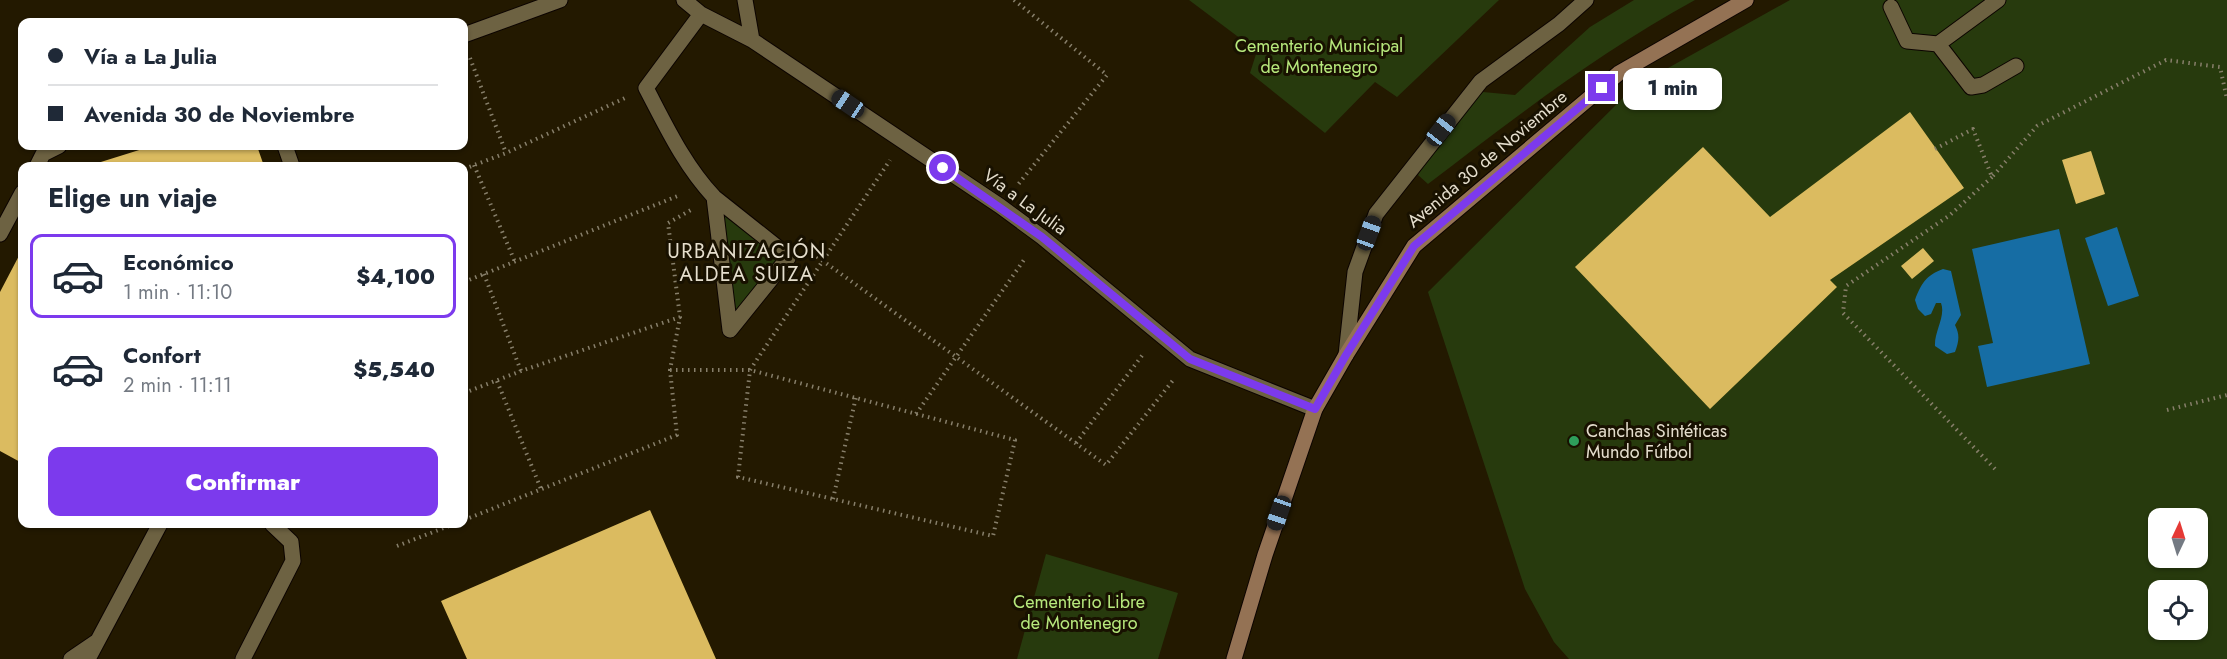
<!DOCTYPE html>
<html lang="es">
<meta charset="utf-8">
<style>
:root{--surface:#fff;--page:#f6f6f7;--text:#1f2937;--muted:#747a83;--line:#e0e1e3;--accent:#7c3aed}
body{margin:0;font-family:Jost,sans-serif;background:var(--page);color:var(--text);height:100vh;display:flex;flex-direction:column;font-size:22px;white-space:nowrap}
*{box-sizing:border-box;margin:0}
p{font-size:20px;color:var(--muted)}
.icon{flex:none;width:33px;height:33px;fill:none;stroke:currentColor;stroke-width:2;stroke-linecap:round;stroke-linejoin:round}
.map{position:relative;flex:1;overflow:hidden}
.side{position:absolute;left:18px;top:162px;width:450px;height:366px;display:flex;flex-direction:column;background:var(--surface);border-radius:12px;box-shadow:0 2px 4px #0004}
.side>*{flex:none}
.banner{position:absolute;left:18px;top:18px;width:450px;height:132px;border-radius:12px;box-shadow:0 2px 4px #0004;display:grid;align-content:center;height:132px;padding:0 30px;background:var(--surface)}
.needle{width:39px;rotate:4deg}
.buttons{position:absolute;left:2148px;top:508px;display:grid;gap:12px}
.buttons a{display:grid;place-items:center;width:60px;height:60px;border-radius:12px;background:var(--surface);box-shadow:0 2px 4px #0004;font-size:30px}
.end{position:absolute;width:27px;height:27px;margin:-14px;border:8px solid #7c3aed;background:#fff;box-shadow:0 0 0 3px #fff}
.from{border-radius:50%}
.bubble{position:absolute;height:42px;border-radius:12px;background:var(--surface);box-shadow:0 2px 4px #0004;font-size:20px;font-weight:800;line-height:42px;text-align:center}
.car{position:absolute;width:18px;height:36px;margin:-18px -9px;border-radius:8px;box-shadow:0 0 4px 2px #0007;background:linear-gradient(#222 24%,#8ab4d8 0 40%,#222 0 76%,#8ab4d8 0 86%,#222 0)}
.banner b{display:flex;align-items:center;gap:21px;height:57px;font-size:22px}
.banner b+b{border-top:2px solid var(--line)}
.banner i{width:15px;height:15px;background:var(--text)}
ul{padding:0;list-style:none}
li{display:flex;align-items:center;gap:18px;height:84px;margin:0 12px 9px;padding:0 18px;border:3px solid transparent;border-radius:12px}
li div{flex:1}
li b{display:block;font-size:22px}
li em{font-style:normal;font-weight:800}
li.active{border-color:var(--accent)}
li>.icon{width:54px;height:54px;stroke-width:1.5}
h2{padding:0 30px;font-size:27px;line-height:72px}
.button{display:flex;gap:12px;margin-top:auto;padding:12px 30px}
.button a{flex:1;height:69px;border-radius:12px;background:var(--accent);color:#fff;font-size:24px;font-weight:800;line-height:69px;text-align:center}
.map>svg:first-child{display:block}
.green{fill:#273a0d;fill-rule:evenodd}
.water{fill:#166da4}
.building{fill:#dbbb60}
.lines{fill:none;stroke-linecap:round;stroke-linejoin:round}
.service-casing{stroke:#0c0400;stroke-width:17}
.minor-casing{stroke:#0c0400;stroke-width:17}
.secondary-casing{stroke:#0c0400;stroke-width:17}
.path{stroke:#877f6a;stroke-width:4;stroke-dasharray:1.5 4.5;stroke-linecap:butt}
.service{stroke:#6d6242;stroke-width:15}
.minor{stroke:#6d6242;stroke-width:15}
.secondary{stroke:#947254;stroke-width:15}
.route{stroke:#7c3aed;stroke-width:8}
.leisure-dot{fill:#2e9e5b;stroke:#181100;stroke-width:2}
.labels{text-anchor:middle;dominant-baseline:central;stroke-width:6;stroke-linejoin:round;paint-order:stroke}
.park-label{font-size:18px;fill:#b7e87c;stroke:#181100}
.street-label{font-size:18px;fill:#e5decd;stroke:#181100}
.poi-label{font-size:18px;fill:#e5decd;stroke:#181100;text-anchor:start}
.neighbourhood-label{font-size:20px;letter-spacing:1.5px;fill:#e5decd;stroke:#181100}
</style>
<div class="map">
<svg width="2227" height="659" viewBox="0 0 2227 659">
<rect width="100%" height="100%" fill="#231900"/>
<!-- green -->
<path class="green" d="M1189 0H1499L1397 97 1375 82 1325 133 1250 73 1257 51Z
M1634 0H1695C1600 52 1514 118 1428 184L1418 175 1453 119 1483 92 1515 95 1590 27Z
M1790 0H2227V659H1569L1554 642 1525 589 1428 292 1634 87ZM2158 519H2198V558H2158ZM2158 591H2198V630H2158Z
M714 197 787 255 730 330Z
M1046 554 1178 593 1158 659H1017Z"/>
<!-- water -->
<path class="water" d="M2117 227 2139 296 2108 306 2085 238Z
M2059 229 2090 364 1987 387 1978 346 1993 343 1972 249Z
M1943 269 1951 271 1961 315 1955 325C1960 335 1959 341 1955 352L1947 354 1935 346C1934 332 1946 316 1941 303H1936L1931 314 1925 316 1918 309 1915 300C1921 284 1926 275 1943 269Z"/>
<!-- building -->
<path class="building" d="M1910 112 1964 188 1830 280 1837 287 1710 409 1575 267 1703 147 1770 217Z
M152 146H257L264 166H88Z
M2091 151 2105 194 2076 204 2062 160Z
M1923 248 1934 261 1912 279 1901 266Z
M22 250V463L0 451V292Z
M650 510 716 659H467L441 601Z"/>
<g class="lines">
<defs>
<path id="service" d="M1998 0 1938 44 1971 87 1983 85 2016 66
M1891 7 1907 41 1938 44"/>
<path id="minor" d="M684 0 701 14 752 40 1000 206 1042 237 1190 359 1315 409
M745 0 752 40
M701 14 646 88C666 126 684 165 714 197L787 255 788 258 730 330 714 197
M464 35 560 0
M285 146 292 166
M37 166 43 154 59 146
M0 234 22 193
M1346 355 1355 272 1376 214 1481 81 1559 24 1586 0
M71 659 96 642
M88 659 160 524
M243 659 293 561 291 542 272 524"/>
<path id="secondary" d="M1234 659 1265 555 1315 409 1346 355 1414 246 1619 73 1746 0"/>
</defs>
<!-- service casing -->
<use href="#service" class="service-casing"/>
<!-- minor casing -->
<use href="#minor" class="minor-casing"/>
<!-- secondary casing -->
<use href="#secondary" class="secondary-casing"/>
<!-- path -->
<path class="path" d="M1014 0 1107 75 1016 187
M470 58 506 153
M1935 149 1973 129 1992 177 2037 126 2166 60 2220 67 2227 99
M474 165 515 262
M464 169 506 153 625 98
M1992 177 1950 215 1846 286 1843 313 1995 469
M812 253 1106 465 1174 379
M484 274 521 371
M464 282 680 195
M670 370H750L1015 440 993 536 738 477 750 370 890 160
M497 381 541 489
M464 393 521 371 680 317 668 223 691 210
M2167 410 2227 395
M916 414 1026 257
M1076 443 1144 353
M833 499 856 397
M464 520 677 435 670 370 680 317
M397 546 454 524"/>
<!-- service -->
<use href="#service" class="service"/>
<!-- minor -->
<use href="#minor" class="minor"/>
<!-- secondary -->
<use href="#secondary" class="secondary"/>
</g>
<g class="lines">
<!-- route -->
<path class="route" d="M943 168 1042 237 1190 359 1315 409 1346 355 1414 246 1602 88"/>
</g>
<!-- markers -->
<circle class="leisure-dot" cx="1574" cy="441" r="6"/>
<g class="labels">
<!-- park labels -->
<g class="park-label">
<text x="1319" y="46">Cementerio Municipal<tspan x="1319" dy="21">de Montenegro</tspan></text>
<text x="1079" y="602">Cementerio Libre<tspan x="1079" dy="21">de Montenegro</tspan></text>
</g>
<!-- street labels -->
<g class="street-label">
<text transform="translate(1487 159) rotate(-40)">Avenida 30 de Noviembre</text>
<text transform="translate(1025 202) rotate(36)">Vía a La Julia</text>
</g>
<!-- poi labels -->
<g class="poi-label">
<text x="1586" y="431">Canchas Sintéticas<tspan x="1586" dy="21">Mundo Fútbol</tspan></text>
</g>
<!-- neighbourhood labels -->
<g class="neighbourhood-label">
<text x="747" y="251">URBANIZACIÓN<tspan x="747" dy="23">ALDEA SUIZA</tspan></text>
</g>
</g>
</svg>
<div class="buttons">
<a><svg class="needle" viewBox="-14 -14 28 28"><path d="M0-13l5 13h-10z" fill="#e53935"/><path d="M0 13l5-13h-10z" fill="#747a83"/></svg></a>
<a><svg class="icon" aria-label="locate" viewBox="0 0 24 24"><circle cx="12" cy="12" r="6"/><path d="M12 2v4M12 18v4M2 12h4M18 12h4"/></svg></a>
</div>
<i class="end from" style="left:943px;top:168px"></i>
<i class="end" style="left:1602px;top:88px"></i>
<div class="bubble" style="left:1623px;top:68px;width:99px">1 min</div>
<i class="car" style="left:848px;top:104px;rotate:304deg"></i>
<i class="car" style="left:1441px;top:130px;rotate:38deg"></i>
<i class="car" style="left:1369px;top:233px;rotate:20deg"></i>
<i class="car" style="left:1279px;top:513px;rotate:199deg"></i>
<div class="banner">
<b><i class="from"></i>Vía a La Julia</b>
<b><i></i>Avenida 30 de Noviembre</b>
</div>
<section class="side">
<h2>Elige un viaje</h2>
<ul>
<li class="active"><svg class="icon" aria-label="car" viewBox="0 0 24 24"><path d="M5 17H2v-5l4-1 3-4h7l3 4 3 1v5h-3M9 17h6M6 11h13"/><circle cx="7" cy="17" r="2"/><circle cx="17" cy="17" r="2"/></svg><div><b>Económico</b><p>1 min · 11:10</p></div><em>$4,100</em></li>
<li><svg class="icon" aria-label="car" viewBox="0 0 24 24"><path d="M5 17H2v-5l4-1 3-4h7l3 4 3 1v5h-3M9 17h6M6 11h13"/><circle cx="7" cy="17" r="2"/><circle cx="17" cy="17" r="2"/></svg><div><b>Confort</b><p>2 min · 11:11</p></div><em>$5,540</em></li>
</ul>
<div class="button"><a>Confirmar</a></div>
</section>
</div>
